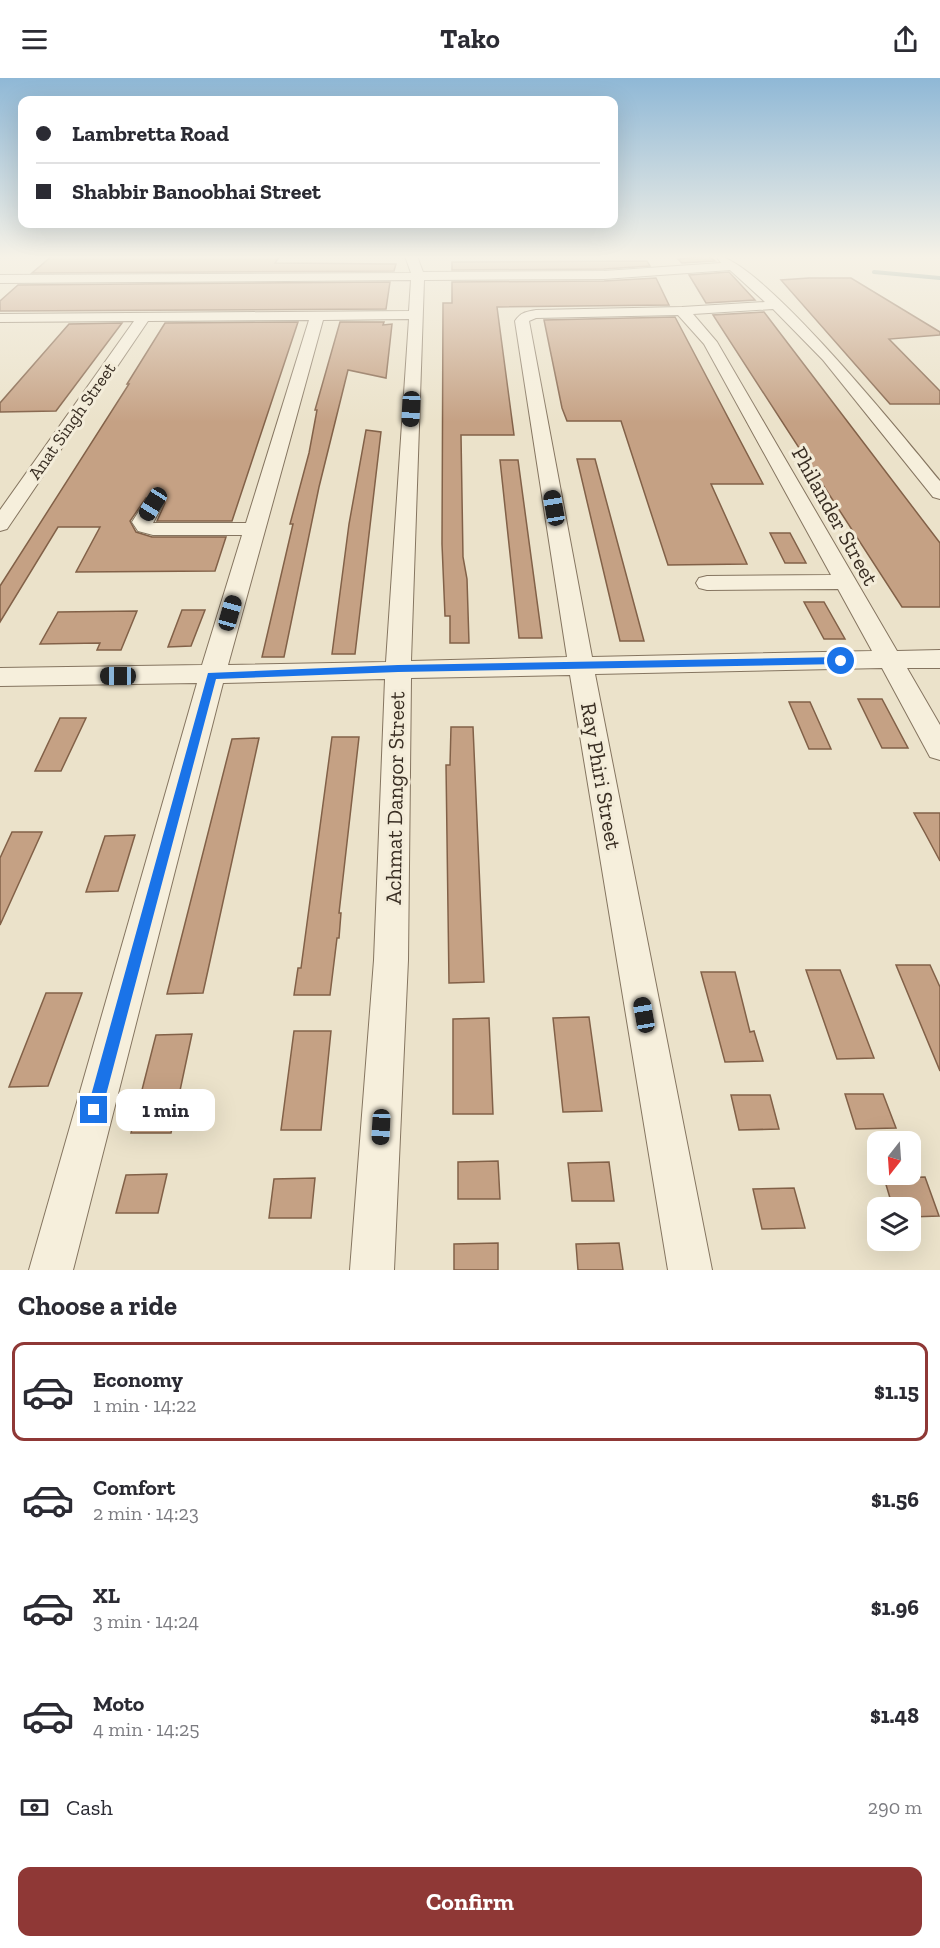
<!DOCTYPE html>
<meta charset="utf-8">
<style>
:root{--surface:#fff;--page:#f7f7f7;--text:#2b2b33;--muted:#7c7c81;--line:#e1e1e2;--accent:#8f3836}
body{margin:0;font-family:"Zilla Slab",serif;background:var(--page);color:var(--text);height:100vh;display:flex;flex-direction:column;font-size:22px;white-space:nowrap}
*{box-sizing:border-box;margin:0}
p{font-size:20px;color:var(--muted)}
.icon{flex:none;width:33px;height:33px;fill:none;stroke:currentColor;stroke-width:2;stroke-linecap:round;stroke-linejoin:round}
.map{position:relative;height:1192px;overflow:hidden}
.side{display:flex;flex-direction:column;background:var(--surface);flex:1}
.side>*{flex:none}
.hud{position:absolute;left:18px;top:18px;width:600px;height:132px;border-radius:12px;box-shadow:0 6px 24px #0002;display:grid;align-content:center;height:132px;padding:0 18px;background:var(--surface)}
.needle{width:39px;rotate:197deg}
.fabs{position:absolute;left:867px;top:1053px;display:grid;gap:12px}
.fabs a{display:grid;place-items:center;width:54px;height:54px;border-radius:12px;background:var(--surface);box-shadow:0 6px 24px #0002;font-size:30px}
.end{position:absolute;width:27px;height:27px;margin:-14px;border:8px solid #1a73e8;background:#fff;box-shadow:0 0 0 3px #fff}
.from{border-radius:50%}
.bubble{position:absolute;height:42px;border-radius:12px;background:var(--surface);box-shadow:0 6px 24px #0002;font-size:20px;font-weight:700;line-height:42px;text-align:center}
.car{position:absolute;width:18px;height:36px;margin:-18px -9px;border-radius:8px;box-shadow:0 0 4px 2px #0007;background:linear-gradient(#222 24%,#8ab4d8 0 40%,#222 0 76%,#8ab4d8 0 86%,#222 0)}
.hud b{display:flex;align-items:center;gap:21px;height:57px;font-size:22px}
.hud b+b{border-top:2px solid var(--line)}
.hud i{width:15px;height:15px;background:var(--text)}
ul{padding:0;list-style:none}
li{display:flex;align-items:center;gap:18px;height:99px;margin:0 12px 9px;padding:0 6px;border:3px solid transparent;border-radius:12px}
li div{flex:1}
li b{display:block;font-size:22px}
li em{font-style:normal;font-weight:700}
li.current{border-color:var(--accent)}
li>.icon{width:54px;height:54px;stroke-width:1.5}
h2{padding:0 18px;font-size:27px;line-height:72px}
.pay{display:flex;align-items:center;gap:15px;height:66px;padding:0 18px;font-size:22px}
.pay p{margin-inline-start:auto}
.button{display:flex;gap:12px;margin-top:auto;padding:12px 18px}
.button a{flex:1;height:69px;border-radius:12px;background:var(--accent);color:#fff;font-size:24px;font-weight:700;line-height:69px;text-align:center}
header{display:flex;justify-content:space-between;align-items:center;height:78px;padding:0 18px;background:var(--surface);font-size:27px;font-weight:700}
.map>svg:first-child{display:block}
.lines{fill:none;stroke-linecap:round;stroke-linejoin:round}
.stream{stroke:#718d87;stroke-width:4}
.building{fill:#c5a184;stroke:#826148;stroke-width:1.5}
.minor-casing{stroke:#857560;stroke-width:2}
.minor{fill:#f6efdc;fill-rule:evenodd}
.route{fill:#1a73e8}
.labels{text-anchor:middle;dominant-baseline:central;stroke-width:6;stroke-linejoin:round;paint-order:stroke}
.far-street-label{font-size:18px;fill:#382d22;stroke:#f3ecd9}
.street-label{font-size:22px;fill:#382d22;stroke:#f3ecd9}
</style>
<header><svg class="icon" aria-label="menu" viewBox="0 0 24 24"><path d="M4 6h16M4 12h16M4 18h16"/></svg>Tako<svg class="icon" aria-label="share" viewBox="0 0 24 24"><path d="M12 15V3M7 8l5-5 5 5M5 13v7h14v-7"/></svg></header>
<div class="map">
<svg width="940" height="1192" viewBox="0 0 940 1192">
<rect width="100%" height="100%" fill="#ebe2ca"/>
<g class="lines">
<!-- stream -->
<path class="stream" d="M874 194 940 200"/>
</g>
<!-- building -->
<path class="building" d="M52 178H280L275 185 396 186 394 193 32 195Z
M708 178 715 183 682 185 678 181Z
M647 183 650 188 604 191 452 192V184Z
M729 194 755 222 706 225 689 197Z
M656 200 669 227 497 229 514 357H461L463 479 467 501 469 565H450V538H445L442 466 443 225H452V204L604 203Z
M809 200H851L940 254V257L889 261 940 313V326H890L781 202Z
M390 204 386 231 0 233V223L18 207Z
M764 234 940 465V529H902L713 237Z
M675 239 763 406H711L747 486 668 487 621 343H567L562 330 544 242Z
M298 244 232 443H157L165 425 160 420H146L130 443 136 454 152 459H226L215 493 76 494 100 449H58L0 544V508L129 306H127L165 245Z
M340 244H384L383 247 392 246 386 300 348 292 319 409 284 579H262L293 446H290L309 375 317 332H315Z
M122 245 56 333 0 334V325L69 246Z
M366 352 381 354 355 576H332L349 446Z
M577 381H595L644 563H620Z
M500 382H518L542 560H519Z
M770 455H790L806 485H785Z
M804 524H824L845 561H824Z
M182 532H205L191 568 168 569Z
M137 533 121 572H97L100 565 40 566 58 534Z
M858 621H882L908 670H882Z
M789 624H810L831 671H809Z
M60 640H86L61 693H35Z
M451 649H473L484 904 449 905 446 687H450Z
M332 659H359L339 835H341L339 860H337L330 917H294L298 890H301Z
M259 660 203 915 167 916 232 661Z
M914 735H940V783L925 755Z
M12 754H42L0 847V780Z
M135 757 118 813 86 814 105 758Z
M896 887H930L940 909V993Z
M806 892H840L874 980 837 981Z
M701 894H735L750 954 754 953 763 983 725 984Z
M46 915H82L48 1008 9 1009Z
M589 939 602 1033 563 1034 553 940Z
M489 940 493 1036H453V941Z
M294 953H331L321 1052H281Z
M192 956 171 1055H131L156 957Z
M845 1016H883L896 1050 856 1051Z
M731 1017H770L779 1051 739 1052Z
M498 1083 500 1121H458V1084Z
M609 1084 614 1123H572L568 1085Z
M167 1096 158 1135H116L126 1097Z
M925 1099 939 1138 910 1139V1130H893L884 1100Z
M315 1100 311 1140H269L274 1101Z
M794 1110 805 1150 762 1151 753 1111Z
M498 1165V1192H454V1166Z
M619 1165 623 1192H578L576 1166Z"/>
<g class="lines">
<defs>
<path id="minor" d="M405 178H417L423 194 604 193 721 185 716 178C758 178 907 363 940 403V421L933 419 823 282 773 231 693 236 717 264 897 573 940 572V590H907L940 647V682L930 679 882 590 595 596 712 1192H668L570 597 411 600 408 882 394 1192H350L374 882 385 601 223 605 73 1192H29L197 605 0 608V590L202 587 242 457H153L138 453 132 444 146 422H160L163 426 153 445H246L309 242 148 243 7 451 0 453V432L134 243 0 244V236L409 233 411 202 0 205V197L411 195ZM730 192 765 224 682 229 536 232C526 234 521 234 515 243L567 579 411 583 424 202 604 201ZM678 237 704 266 831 497 707 498 699 500 696 505 699 510 707 512 838 511 872 573 592 579 529 243 536 240ZM409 241 386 584 228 587 323 242Z"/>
</defs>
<!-- minor casing -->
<use href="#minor" class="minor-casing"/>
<!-- minor -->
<use href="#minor" class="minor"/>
</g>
<!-- sky -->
<linearGradient id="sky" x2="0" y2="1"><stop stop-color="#8fb8d6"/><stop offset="0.52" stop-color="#f6f2e7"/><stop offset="1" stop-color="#f6f2e7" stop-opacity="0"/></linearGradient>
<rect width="940" height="344" fill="url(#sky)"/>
<!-- route -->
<path class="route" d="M841 579 846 583 841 586 398 594 216 601 102 1032 100 1037 94 1039 89 1037 87 1032 208 595 398 587Z"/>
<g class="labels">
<!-- far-street labels -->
<g class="far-street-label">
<text transform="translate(72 343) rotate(-55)">Anat Singh Street</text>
</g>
<!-- street labels -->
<g class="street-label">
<text transform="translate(835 438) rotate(61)">Philander Street</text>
<text transform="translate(601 698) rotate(80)">Ray Phiri Street</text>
<text transform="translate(395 720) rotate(-89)">Achmat Dangor Street</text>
</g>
</g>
</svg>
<div class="fabs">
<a><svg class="needle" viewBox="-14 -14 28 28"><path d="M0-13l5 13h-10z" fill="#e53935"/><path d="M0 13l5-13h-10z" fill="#7c7c81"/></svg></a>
<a><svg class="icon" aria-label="layers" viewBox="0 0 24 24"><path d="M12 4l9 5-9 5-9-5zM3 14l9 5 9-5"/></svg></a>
</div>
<i class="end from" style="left:841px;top:583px"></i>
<i class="end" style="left:94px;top:1032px"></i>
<div class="bubble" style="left:116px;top:1011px;width:99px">1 min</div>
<i class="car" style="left:411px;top:331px;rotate:183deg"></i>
<i class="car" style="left:153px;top:426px;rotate:212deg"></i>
<i class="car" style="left:554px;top:430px;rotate:350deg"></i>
<i class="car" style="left:230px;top:535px;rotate:16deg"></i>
<i class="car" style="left:118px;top:598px;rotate:270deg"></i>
<i class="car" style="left:644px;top:937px;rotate:350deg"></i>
<i class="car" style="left:381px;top:1049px;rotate:183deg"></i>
<div class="hud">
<b><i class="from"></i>Lambretta Road</b>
<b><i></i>Shabbir Banoobhai Street</b>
</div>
</div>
<section class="side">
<h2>Choose a ride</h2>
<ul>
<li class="current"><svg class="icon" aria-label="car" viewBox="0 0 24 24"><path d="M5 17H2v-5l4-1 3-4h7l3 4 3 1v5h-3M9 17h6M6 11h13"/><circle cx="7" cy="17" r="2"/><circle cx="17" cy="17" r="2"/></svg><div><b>Economy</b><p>1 min · 14:22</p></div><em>$1.15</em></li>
<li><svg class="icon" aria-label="car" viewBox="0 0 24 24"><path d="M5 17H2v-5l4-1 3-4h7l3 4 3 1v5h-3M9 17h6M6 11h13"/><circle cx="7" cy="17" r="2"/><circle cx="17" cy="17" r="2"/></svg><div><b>Comfort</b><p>2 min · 14:23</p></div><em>$1.56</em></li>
<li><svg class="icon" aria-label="car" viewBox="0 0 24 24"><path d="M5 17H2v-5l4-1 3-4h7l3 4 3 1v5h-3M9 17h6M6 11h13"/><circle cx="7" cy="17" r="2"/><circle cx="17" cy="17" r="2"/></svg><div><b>XL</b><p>3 min · 14:24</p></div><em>$1.96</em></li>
<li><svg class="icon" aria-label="car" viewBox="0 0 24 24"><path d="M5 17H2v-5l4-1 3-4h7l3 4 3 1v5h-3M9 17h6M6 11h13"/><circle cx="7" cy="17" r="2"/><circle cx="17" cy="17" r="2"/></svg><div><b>Moto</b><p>4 min · 14:25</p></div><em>$1.48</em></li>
</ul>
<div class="pay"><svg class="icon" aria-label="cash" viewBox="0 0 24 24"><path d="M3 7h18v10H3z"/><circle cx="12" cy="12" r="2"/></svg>Cash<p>290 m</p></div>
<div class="button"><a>Confirm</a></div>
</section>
